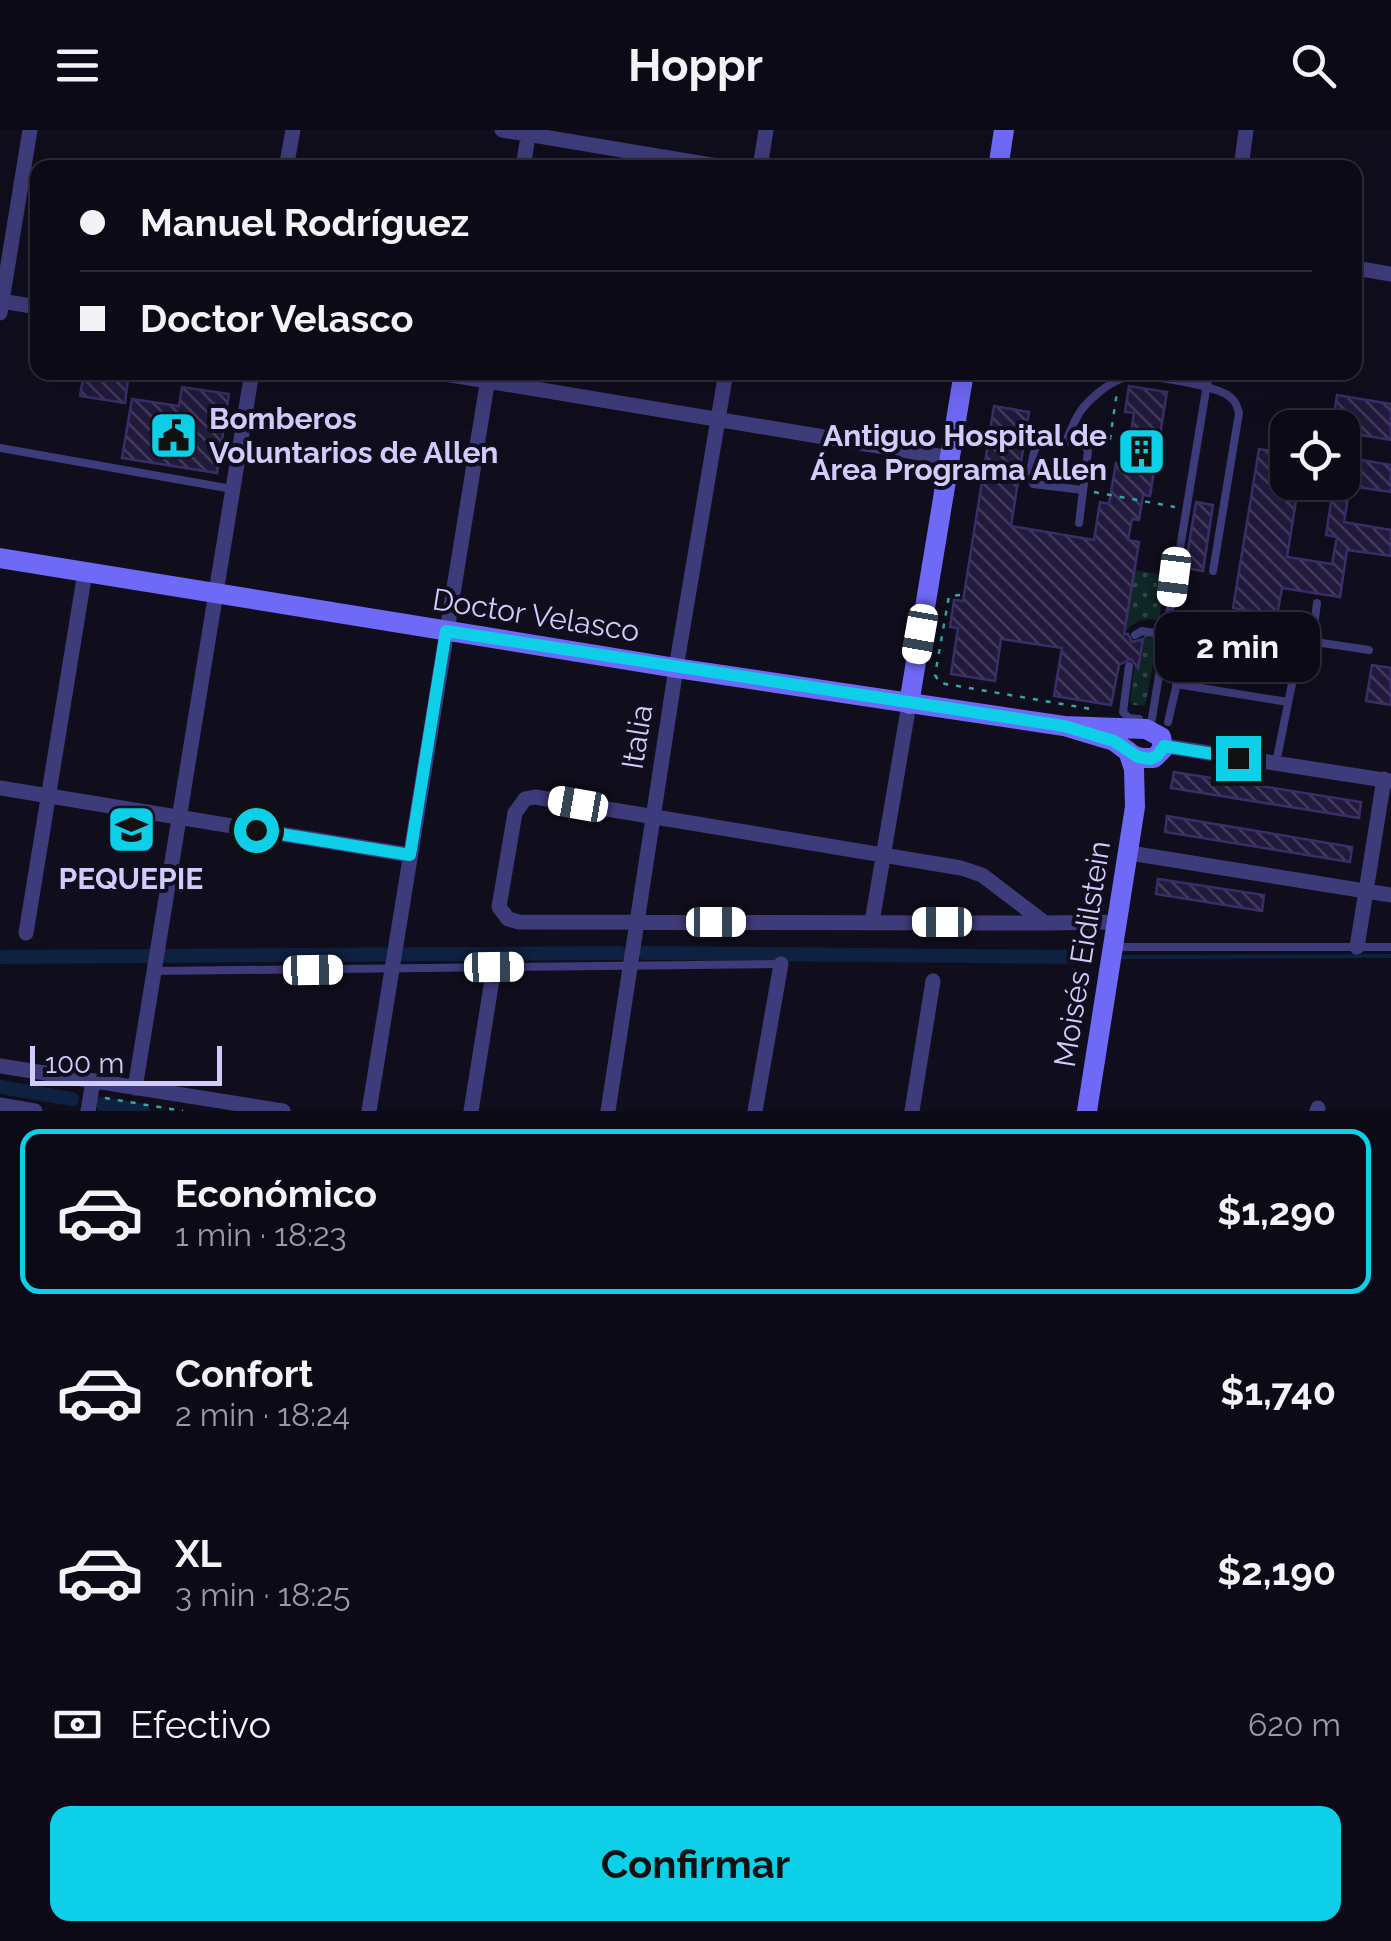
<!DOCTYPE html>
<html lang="es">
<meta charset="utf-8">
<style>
:root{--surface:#0c0a16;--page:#1a1823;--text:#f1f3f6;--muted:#9a9aa1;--line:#2c2b35;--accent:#0dcfe7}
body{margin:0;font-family:Raleway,sans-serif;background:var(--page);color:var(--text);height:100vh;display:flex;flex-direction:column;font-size:38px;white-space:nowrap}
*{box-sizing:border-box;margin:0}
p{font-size:32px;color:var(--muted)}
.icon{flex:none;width:55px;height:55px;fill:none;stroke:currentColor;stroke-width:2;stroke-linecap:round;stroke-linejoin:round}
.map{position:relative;height:981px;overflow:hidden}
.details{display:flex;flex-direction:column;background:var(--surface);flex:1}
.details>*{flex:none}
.banner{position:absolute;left:30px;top:30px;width:1332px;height:220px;border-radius:20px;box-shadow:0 10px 40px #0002,0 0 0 2px var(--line);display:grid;align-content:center;height:220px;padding:0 50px;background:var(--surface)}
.tools{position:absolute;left:1270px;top:280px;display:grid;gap:20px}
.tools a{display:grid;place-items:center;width:90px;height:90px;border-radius:20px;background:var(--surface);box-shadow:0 10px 40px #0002,0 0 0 2px var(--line);font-size:50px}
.scale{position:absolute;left:30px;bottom:25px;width:192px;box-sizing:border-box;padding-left:10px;border:5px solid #d2ccfc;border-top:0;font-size:28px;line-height:35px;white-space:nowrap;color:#d2ccfc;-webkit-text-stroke:8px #100d1d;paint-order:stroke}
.end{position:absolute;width:45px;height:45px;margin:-22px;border:12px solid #0dcfe7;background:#111;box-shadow:0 0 0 5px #111}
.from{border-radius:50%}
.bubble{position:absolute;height:70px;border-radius:20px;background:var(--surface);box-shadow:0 10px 40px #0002,0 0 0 2px var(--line);font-size:32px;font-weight:700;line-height:70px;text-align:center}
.car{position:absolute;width:30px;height:60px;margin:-30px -15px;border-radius:12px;box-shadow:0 0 8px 2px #0007;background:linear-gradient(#fff 24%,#345 0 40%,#fff 0 76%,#345 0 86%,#fff 0)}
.banner b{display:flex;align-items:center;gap:35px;height:95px;font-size:38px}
.banner b+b{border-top:2px solid var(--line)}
.banner i{width:25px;height:25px;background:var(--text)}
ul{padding:18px 0 0;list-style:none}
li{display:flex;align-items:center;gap:30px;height:165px;margin:0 20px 15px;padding:0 30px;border:5px solid transparent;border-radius:20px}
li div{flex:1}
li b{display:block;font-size:38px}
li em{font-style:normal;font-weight:700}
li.active{border-color:var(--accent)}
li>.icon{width:90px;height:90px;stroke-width:1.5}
.pay{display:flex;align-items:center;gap:25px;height:110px;padding:0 50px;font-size:38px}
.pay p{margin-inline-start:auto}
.cta{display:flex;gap:20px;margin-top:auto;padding:20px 50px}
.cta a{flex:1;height:115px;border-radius:20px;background:var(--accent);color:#111;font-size:40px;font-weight:700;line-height:115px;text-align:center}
header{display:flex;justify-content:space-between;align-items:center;height:130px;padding:0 50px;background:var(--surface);font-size:45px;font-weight:700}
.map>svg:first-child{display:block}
.grass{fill:url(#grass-dots)}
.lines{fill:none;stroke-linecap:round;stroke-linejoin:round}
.stream{stroke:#0e2140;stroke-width:4}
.canal{stroke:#0e2140;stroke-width:14}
.building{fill:url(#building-back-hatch);stroke:#3a2e68;stroke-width:2.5}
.path{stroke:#34a9a3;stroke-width:2.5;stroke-dasharray:5 8;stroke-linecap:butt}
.lane{stroke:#3e3b7a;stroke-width:8}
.street{stroke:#3e3b7a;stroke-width:15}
.secondary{stroke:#6e69f6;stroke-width:20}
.route{stroke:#0dcfe7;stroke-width:12}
.labels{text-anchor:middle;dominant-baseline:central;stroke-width:8;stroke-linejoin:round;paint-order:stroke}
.poi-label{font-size:30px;font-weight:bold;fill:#d2ccfc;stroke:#100d1d;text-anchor:start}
.street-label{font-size:30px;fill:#d2ccfc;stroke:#100d1d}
</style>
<header><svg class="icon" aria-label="menu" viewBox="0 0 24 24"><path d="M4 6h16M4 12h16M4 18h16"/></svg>Hoppr<svg class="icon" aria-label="search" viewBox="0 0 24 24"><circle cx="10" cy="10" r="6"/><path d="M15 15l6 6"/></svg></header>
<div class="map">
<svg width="1391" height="981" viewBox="0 0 1391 981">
<defs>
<pattern id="grass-dots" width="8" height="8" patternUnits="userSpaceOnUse" patternTransform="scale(2.5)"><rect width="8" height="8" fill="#102727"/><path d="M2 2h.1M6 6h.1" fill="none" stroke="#324547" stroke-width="1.8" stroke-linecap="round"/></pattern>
<pattern id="building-back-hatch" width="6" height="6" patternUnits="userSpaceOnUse" patternTransform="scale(2.5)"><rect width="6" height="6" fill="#221a3d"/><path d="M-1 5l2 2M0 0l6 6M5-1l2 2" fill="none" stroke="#413a5a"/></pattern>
</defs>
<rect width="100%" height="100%" fill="#100d1d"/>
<!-- grass -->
<path class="grass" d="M1134 440 1166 445 1159 490C1142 488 1134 490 1124 504Z
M1146 505 1154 507 1157 512 1146 573 1144 576 1133 575 1130 571 1134 537H1138L1143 507Z"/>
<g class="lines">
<!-- stream -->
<path class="stream" d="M1120 827 1391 826"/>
<!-- canal -->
<path class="canal" d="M644 823 1083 827
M0 827 620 823
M0 957 72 969
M102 974 143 981"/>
</g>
<!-- building -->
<path class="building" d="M84 242H129L125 273 80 266Z
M1129 256 1167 262 1150 366 1143 365 1139 390 1132 389 1128 410 1139 412 1124 504H1128L1132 512 1143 509 1138 538 1131 529 1119 535 1111 575 1054 566 1062 518 1001 509 995 551 951 544 958 498 950 497 954 470 963 471 994 276 1029 282 1011 396 1094 410 1100 372 1109 374 1116 333 1126 335 1134 283 1125 282Z
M182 257 229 264 217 343 122 328 132 269 179 276Z
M1337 265 1391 274V310L1342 302V298H1332Z
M1259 319 1288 324V352H1299L1287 427 1332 434 1337 407 1326 405 1334 352H1342V339H1347L1349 328 1391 335V362L1350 356 1344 392 1391 400V426L1347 420 1340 467 1282 458 1277 485 1233 478Z
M1196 372 1213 375 1203 441 1185 438Z
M1372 535 1391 538V575L1366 571Z
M1174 642 1361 672 1359 688 1171 658Z
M1167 686 1352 717 1350 732 1165 702Z
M1158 749 1264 765 1262 781 1156 764Z"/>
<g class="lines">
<!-- path -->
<path class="path" d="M1098 316 1110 309 1117 262
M1094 362 1175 377
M960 465 949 466 935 545 940 553 1091 579
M105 968 183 981"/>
<!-- lane -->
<path class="lane" d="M1066 311 1042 308C1033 317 1028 342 1033 354L1083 360
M0 318 232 359
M1079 393 1088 321 1085 316 1066 311C1070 302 1074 291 1080 282 1087 271 1104 257 1116 251 1135 240 1206 254 1226 264 1234 269 1237 274 1239 283L1213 441
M1168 490 1369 520
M1135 505 1142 501 1167 505
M1312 512 1317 473
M1129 536 1123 582 1129 588 1139 589
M1176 554 1288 572
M1168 592 1184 523 1189 522 1294 540
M1150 600 1209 242
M1276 633 1301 509
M1116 817H1391
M155 841 781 834"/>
<!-- street -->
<path class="street" d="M502 0 729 38
M286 38 293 0
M523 38 529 0
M760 38 766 0
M1241 38 1246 0
M1355 138 1391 144
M0 171 38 177
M0 183 30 0
M433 242 950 328
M1164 616 1391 651
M0 658 410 725
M1130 723 1391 765
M872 792 909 574
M1045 793 982 745 961 738 535 667 525 669 515 683 499 777 508 789 519 792 1045 793 1118 792
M26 803 85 442
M1357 817 1384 649
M0 936 283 981
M135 958 252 242
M0 975 35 981
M88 981 93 951
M369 981 489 242
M471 981 494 837
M608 981 676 538 726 242
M755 981 781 834
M912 981 933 851
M1317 981 1318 978"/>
<!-- secondary -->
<path class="secondary" d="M998 38 1004 0
M0 428 676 538 1064 596 1114 611 1134 626 1142 628H1154L1163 619 1161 607 1146 599 1064 596
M909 574 964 242
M1087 981 1135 677 1134 639 1128 621"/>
</g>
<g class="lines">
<!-- route -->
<path class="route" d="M256 700 410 725 446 501 1064 596 1114 611 1138 627 1150 629 1157 626 1164 616 1238 628"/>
</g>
<!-- icons -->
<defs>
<symbol id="civic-square" viewBox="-11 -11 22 22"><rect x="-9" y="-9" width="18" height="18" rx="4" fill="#0dcfe7" stroke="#100d1d"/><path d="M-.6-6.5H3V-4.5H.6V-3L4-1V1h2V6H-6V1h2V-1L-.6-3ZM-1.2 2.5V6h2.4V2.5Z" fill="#111"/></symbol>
<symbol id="building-square" viewBox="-11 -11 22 22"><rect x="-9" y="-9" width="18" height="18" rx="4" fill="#0dcfe7" stroke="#100d1d"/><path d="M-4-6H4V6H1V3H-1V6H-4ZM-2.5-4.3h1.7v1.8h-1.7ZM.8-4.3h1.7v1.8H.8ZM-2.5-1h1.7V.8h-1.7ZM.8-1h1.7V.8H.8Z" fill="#111"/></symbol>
<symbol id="school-square" viewBox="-11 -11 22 22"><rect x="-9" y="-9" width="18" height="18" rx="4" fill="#0dcfe7" stroke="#100d1d"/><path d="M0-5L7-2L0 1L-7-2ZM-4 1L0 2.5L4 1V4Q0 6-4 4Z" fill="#111"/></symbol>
</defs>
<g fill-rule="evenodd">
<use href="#civic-square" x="146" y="278" width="55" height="55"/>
<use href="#building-square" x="1114" y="294" width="55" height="55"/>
<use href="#school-square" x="104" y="672" width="55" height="55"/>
</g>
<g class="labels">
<!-- poi labels -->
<g class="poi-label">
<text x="209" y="288">Bomberos<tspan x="209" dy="34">Voluntarios de Allen</tspan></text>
<text x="1107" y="305" text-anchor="end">Antiguo Hospital de<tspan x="1107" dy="34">Área Programa Allen</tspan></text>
<text x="131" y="748" text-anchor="middle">PEQUEPIE</text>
</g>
<!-- street labels -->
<g class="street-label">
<text transform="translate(536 485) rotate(9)">Doctor Velasco</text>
<text transform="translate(637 607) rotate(-81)">Italia</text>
<text transform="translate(1082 824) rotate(-81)">Moisés Eidilstein</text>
</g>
</g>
</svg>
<div class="tools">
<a><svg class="icon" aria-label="locate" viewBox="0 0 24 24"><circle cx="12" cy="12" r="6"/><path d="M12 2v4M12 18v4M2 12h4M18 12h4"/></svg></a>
</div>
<div class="scale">100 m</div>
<i class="end from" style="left:256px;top:700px"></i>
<i class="end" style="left:1238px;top:628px"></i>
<div class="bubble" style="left:1155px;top:482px;width:165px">2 min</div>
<i class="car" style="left:1174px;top:447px;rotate:187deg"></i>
<i class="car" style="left:920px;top:504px;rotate:190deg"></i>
<i class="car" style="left:578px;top:674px;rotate:280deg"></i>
<i class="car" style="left:716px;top:792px;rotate:90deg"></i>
<i class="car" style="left:942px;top:792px;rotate:270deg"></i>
<i class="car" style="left:494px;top:837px;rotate:89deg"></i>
<i class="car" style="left:313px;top:840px;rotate:89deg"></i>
<div class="banner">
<b><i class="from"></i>Manuel Rodríguez</b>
<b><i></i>Doctor Velasco</b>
</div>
</div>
<section class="details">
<ul>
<li class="active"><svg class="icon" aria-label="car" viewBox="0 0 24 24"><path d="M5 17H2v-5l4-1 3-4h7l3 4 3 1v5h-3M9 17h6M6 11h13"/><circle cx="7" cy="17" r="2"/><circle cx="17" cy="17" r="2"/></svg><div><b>Económico</b><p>1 min · 18:23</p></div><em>$1,290</em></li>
<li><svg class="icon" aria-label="car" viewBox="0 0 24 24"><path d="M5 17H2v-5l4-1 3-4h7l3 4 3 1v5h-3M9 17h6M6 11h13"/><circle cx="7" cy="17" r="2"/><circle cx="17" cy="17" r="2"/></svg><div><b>Confort</b><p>2 min · 18:24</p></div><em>$1,740</em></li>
<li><svg class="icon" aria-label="car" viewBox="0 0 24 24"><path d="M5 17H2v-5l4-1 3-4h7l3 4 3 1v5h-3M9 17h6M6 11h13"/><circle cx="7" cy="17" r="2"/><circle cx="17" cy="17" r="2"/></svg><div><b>XL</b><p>3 min · 18:25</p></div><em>$2,190</em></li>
</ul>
<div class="pay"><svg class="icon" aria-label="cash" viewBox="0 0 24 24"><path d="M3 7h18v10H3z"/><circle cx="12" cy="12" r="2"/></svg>Efectivo<p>620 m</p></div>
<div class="cta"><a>Confirmar</a></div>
</section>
